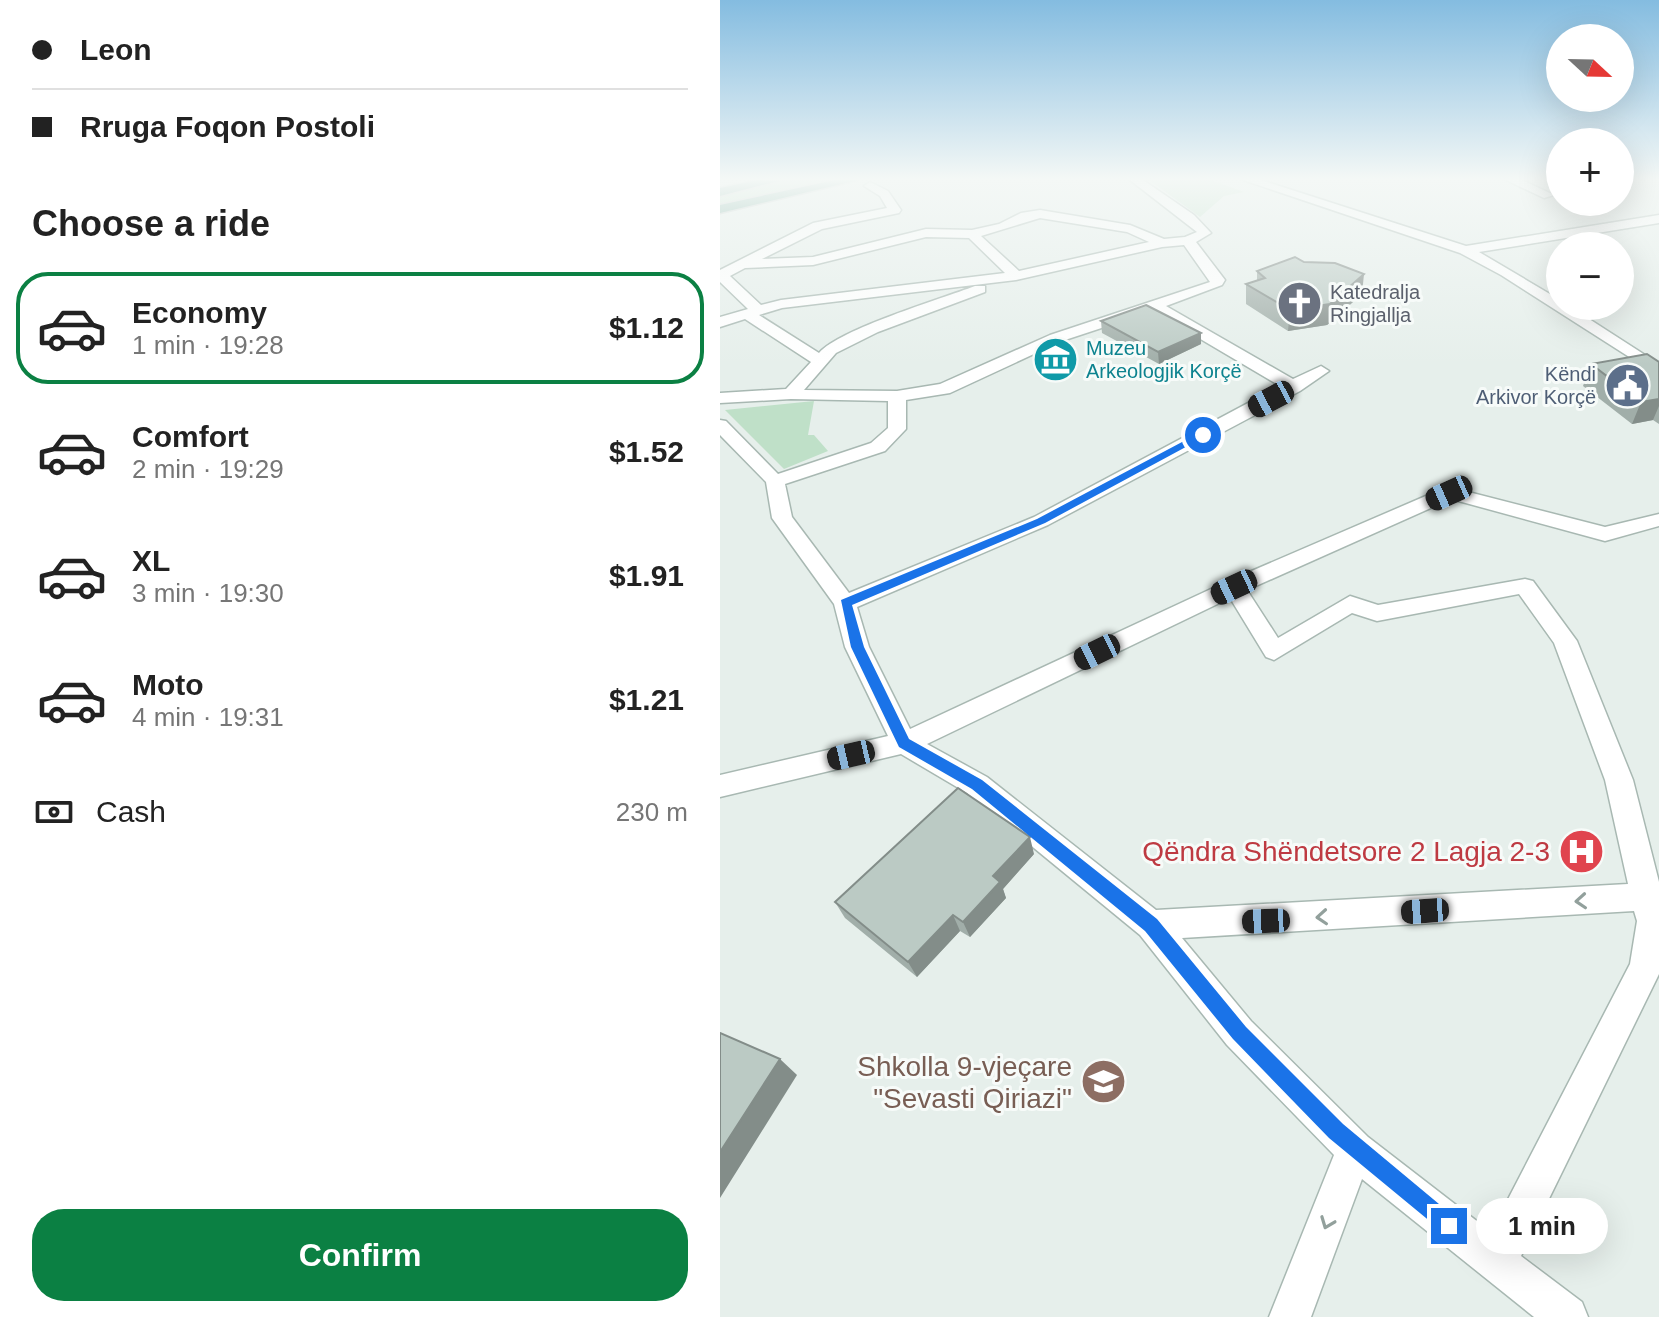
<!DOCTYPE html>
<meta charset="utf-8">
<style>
:root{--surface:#fff;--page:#f2f2f2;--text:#222;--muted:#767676;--line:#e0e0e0;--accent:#0b8043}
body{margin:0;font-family:Helvetica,sans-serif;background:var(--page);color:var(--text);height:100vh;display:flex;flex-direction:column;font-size:30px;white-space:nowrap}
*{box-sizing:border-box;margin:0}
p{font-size:26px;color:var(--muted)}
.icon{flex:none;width:44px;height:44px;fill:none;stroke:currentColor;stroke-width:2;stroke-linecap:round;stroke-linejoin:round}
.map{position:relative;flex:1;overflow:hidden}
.panel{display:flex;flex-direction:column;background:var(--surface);width:720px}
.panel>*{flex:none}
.hud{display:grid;align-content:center;height:176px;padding:0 32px;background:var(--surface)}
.needle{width:52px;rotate:112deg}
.buttons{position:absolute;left:826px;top:24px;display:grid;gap:16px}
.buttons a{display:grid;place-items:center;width:88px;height:88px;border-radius:50%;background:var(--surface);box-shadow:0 8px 32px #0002;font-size:40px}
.end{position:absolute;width:36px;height:36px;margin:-18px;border:10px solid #1a73e8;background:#fff;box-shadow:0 0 0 4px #fff}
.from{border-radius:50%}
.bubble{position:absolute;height:56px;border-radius:28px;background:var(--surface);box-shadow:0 8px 32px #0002;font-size:26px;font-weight:700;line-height:56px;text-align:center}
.car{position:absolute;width:24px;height:48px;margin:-24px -12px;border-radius:10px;box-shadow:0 0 6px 2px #0007;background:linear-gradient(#222 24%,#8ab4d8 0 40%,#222 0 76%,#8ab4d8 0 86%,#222 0)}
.hud b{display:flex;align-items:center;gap:28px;height:76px;font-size:30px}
.hud b+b{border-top:2px solid var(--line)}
.hud i{width:20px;height:20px;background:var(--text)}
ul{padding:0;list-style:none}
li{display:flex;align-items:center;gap:24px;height:112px;margin:0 16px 12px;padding:0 16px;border:4px solid transparent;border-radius:32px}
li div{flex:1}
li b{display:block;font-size:30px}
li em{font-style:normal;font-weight:700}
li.selected{border-color:var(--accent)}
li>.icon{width:72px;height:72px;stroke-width:1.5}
h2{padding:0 32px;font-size:36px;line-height:96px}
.pay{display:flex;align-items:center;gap:20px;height:88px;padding:0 32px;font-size:30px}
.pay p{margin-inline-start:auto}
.button{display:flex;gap:16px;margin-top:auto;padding:16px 32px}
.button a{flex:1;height:92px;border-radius:32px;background:var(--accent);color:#fff;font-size:32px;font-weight:700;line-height:92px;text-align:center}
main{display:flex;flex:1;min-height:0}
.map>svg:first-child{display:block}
.green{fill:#bfe0c8}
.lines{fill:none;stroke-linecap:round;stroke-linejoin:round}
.minor-casing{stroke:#a8b8b2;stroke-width:3}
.major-casing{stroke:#c2cac8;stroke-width:3}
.minor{fill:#fff;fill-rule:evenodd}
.major{fill:#6aa596;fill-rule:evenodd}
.wall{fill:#a1aea9}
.shaded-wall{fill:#838d89}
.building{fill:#bbcac4;stroke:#838d89;stroke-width:2}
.oneway{stroke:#92a09c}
.route{fill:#1a73e8}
.labels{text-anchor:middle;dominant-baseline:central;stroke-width:6;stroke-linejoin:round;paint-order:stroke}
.far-worship-label{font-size:20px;fill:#5b616d;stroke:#f7fbf9;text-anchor:start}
.far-culture-label{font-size:20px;fill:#0d838f;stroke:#f7fbf9;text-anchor:start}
.far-service-label{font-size:20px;fill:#4e5e75;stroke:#f7fbf9;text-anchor:end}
.near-health-label{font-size:28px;fill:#be3a42;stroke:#f7fbf9;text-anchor:end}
.near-education-label{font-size:28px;fill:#785e54;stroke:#f7fbf9;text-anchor:end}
</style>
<main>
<section class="panel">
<div class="hud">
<b><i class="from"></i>Leon</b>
<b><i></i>Rruga Foqon Postoli</b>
</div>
<h2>Choose a ride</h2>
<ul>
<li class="selected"><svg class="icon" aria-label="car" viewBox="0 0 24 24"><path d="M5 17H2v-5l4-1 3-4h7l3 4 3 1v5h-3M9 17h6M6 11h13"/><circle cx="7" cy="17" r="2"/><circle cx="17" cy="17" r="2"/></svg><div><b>Economy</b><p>1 min · 19:28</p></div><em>$1.12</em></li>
<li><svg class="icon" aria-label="car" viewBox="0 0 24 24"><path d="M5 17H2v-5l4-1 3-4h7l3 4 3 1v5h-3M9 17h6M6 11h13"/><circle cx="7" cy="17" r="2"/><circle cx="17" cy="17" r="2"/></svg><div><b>Comfort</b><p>2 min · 19:29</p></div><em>$1.52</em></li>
<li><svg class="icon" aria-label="car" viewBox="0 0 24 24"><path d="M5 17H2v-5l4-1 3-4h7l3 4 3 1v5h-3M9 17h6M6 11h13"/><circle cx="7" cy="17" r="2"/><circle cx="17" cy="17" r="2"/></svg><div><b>XL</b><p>3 min · 19:30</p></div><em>$1.91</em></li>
<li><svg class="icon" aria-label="car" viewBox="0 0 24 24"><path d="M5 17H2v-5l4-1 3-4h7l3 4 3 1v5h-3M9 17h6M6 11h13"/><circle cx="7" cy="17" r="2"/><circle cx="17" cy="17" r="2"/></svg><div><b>Moto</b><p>4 min · 19:31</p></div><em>$1.21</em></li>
</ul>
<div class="pay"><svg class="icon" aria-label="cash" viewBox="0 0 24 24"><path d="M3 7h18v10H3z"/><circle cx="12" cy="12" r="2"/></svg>Cash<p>230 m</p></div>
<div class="button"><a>Confirm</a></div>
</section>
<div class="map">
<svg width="939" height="1317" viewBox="0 0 939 1317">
<rect width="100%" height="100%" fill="#e6efeb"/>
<!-- green -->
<path class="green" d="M62 180H123L0 206V193Z
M429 180H491L524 192 504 196 480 217Z
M94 401 88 435H94L108 451 64 469 5 410Z"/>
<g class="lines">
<defs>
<path id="minor" d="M410 180H423L474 215 491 233 476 242 505 280 502 285 446 306 573 379 601 366 609 371 580 391 328 525 137 607 149 647 190 729 506 582 722 489 729 487 885 527 939 514V526L885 541 731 499 527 590 558 638 630 596 658 605 805 579 813 581 857 641 913 780 939 882V974L801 1256 862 1302 868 1317H814L642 1179 591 1317H549L614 1155 507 1045 420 935 247 793 181 754 0 797V775L168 736 125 647 114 604 52 518 46 482 0 435V420L6 421 58 474 151 443 168 428V401L71 399 0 403V393L66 389 91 362 25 319 0 327V317L28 309 0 282V270L93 223 167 208 160 196 144 186 150 182 168 191 181 210 179 213 102 229 42 259 93 257 206 229 252 230 279 224 301 213 320 210 410 225 444 239 465 237 477 232ZM320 218 407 232 429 242 299 271 261 236ZM206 237 249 238 285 273 61 300 41 305 10 276 25 268 93 265ZM464 245 490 282 330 335 220 384 177 391 84 390 116 353 158 332 265 292V286H255C221 299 120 329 99 353L39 315 62 308 296 280 442 247ZM433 311 560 386 314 517 129 593 72 517 65 484 165 451 186 429V400L230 393 342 341ZM799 594 834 643 885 780 908 884 436 910 267 777 207 744 510 598 546 657 554 660 632 613 657 621ZM914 911 917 921 910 964 771 1232 648 1137 531 1021 462 938Z
M523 180H541L746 246 939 215V223L759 252 840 300V306H849L939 364V376L781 275 740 253Z
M786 180H802L834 195 824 198Z"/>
<path id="major" d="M38 180 58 181 0 196V188Z
M115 180H138L0 213V205Z"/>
</defs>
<!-- minor casing -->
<use href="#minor" class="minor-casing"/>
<!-- major casing -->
<use href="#major" class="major-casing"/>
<!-- minor -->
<use href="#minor" class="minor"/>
<!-- major -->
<use href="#major" class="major"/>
</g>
<!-- wall -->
<path class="wall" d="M537 271 642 294 607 325 568 331 526 304V284L537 281Z
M381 321 481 333V344L439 364 382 333Z
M939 362V424L933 420 912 424 863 386 871 364Z
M314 854 283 889 286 898 250 937 240 931 197 977 125 918 115 902Z"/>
<!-- shaded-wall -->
<path class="shaded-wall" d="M644 274 642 294 607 325 568 331 570 310Z
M481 333V344L439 364 438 352Z
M939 399V406L933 420 912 424 921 402Z
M310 837 314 854 283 889 286 898 250 937 243 922 273 876Z
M233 915 240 931 197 977 188 962Z
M60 1059 77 1075 0 1198V1152Z"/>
<!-- building -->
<path class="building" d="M575 257 584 262 615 263 644 274 610 304 570 310 526 284 545 278 537 271Z
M426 305 481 333 438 352 381 321Z
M927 354 939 362V399L921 402 871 364Z
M238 788 310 837 273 876 280 882 243 922 233 915 188 962 115 902Z
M0 1033 60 1059 0 1152Z"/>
<!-- one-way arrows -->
<defs><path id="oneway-chevron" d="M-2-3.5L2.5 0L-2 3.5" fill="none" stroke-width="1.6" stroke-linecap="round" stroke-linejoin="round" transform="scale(2)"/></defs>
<g class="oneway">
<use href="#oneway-chevron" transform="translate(861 901) rotate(176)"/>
<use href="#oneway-chevron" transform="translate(602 917) rotate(176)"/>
<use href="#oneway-chevron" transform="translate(607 1223) rotate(111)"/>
</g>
<!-- sky -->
<linearGradient id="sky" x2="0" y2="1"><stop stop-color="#84bce0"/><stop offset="0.49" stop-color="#f4f8f6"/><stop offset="1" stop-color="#f4f8f6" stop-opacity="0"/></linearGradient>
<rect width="939" height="365" fill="url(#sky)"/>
<!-- route -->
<path class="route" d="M479 433 488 435 325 523 132 605 144 647 189 739 262 780 437 919 526 1027 623 1124 737 1219 740 1226 737 1233 729 1237 609 1138 513 1039 425 931 252 789 179 747 131 647 121 600 317 519Z"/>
<!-- icons -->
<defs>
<symbol id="church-disc" viewBox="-11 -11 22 22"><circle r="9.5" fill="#6b7280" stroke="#f7fbf9"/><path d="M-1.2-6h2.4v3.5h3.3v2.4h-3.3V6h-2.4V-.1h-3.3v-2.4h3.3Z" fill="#fff"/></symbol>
<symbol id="museum-disc" viewBox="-11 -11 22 22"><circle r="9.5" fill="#0f9aa8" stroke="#f7fbf9"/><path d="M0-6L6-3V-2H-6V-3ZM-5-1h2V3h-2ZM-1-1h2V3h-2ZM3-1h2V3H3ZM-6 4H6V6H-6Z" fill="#fff"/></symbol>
<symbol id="civic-disc" viewBox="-11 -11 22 22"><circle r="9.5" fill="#5c6f8a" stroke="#f7fbf9"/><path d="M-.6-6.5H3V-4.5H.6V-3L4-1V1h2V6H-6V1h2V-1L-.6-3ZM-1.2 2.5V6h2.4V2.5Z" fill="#fff"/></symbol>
<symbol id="hospital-disc" viewBox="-11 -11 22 22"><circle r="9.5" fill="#e0444e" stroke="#f7fbf9"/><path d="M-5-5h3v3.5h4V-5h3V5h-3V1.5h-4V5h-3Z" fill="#fff"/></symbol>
<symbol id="school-disc" viewBox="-11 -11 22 22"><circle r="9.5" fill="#8d6e63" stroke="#f7fbf9"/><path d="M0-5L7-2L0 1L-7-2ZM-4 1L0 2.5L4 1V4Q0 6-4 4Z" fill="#fff"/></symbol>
</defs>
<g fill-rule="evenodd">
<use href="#church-disc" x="554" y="278" width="51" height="51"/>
<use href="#museum-disc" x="310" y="334" width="51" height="51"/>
<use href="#civic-disc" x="882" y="360" width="51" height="51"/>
<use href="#hospital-disc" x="836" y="826" width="51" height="51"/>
<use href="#school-disc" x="358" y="1056" width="51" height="51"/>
</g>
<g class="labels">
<!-- far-worship labels -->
<g class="far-worship-label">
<text x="610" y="292">Katedralja<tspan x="610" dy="23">Ringjallja</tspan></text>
</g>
<!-- far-culture labels -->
<g class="far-culture-label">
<text x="366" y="348">Muzeu<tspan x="366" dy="23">Arkeologjik Korçë</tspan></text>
</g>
<!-- far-service labels -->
<g class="far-service-label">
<text x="876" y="374">Këndi<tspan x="876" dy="23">Arkivor Korçë</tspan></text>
</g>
<!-- near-health labels -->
<g class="near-health-label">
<text x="830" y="851">Qëndra Shëndetsore 2 Lagja 2-3</text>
</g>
<!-- near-education labels -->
<g class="near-education-label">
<text x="352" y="1066">Shkolla 9-vjeçare<tspan x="352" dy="32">"Sevasti Qiriazi"</tspan></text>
</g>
</g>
</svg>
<div class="buttons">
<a><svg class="needle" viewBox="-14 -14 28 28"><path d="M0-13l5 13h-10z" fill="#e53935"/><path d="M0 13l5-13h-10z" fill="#767676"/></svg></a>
<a>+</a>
<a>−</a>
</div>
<i class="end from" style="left:483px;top:435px"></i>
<i class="end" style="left:729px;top:1226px"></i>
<div class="bubble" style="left:756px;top:1198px;width:132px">1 min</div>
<i class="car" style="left:551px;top:399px;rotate:242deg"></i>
<i class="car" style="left:729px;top:493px;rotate:246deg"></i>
<i class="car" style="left:514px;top:587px;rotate:245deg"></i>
<i class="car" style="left:377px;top:652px;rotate:244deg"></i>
<i class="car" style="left:131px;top:755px;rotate:257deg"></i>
<i class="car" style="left:705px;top:911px;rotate:266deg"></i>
<i class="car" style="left:546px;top:921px;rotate:268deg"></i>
</div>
</main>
